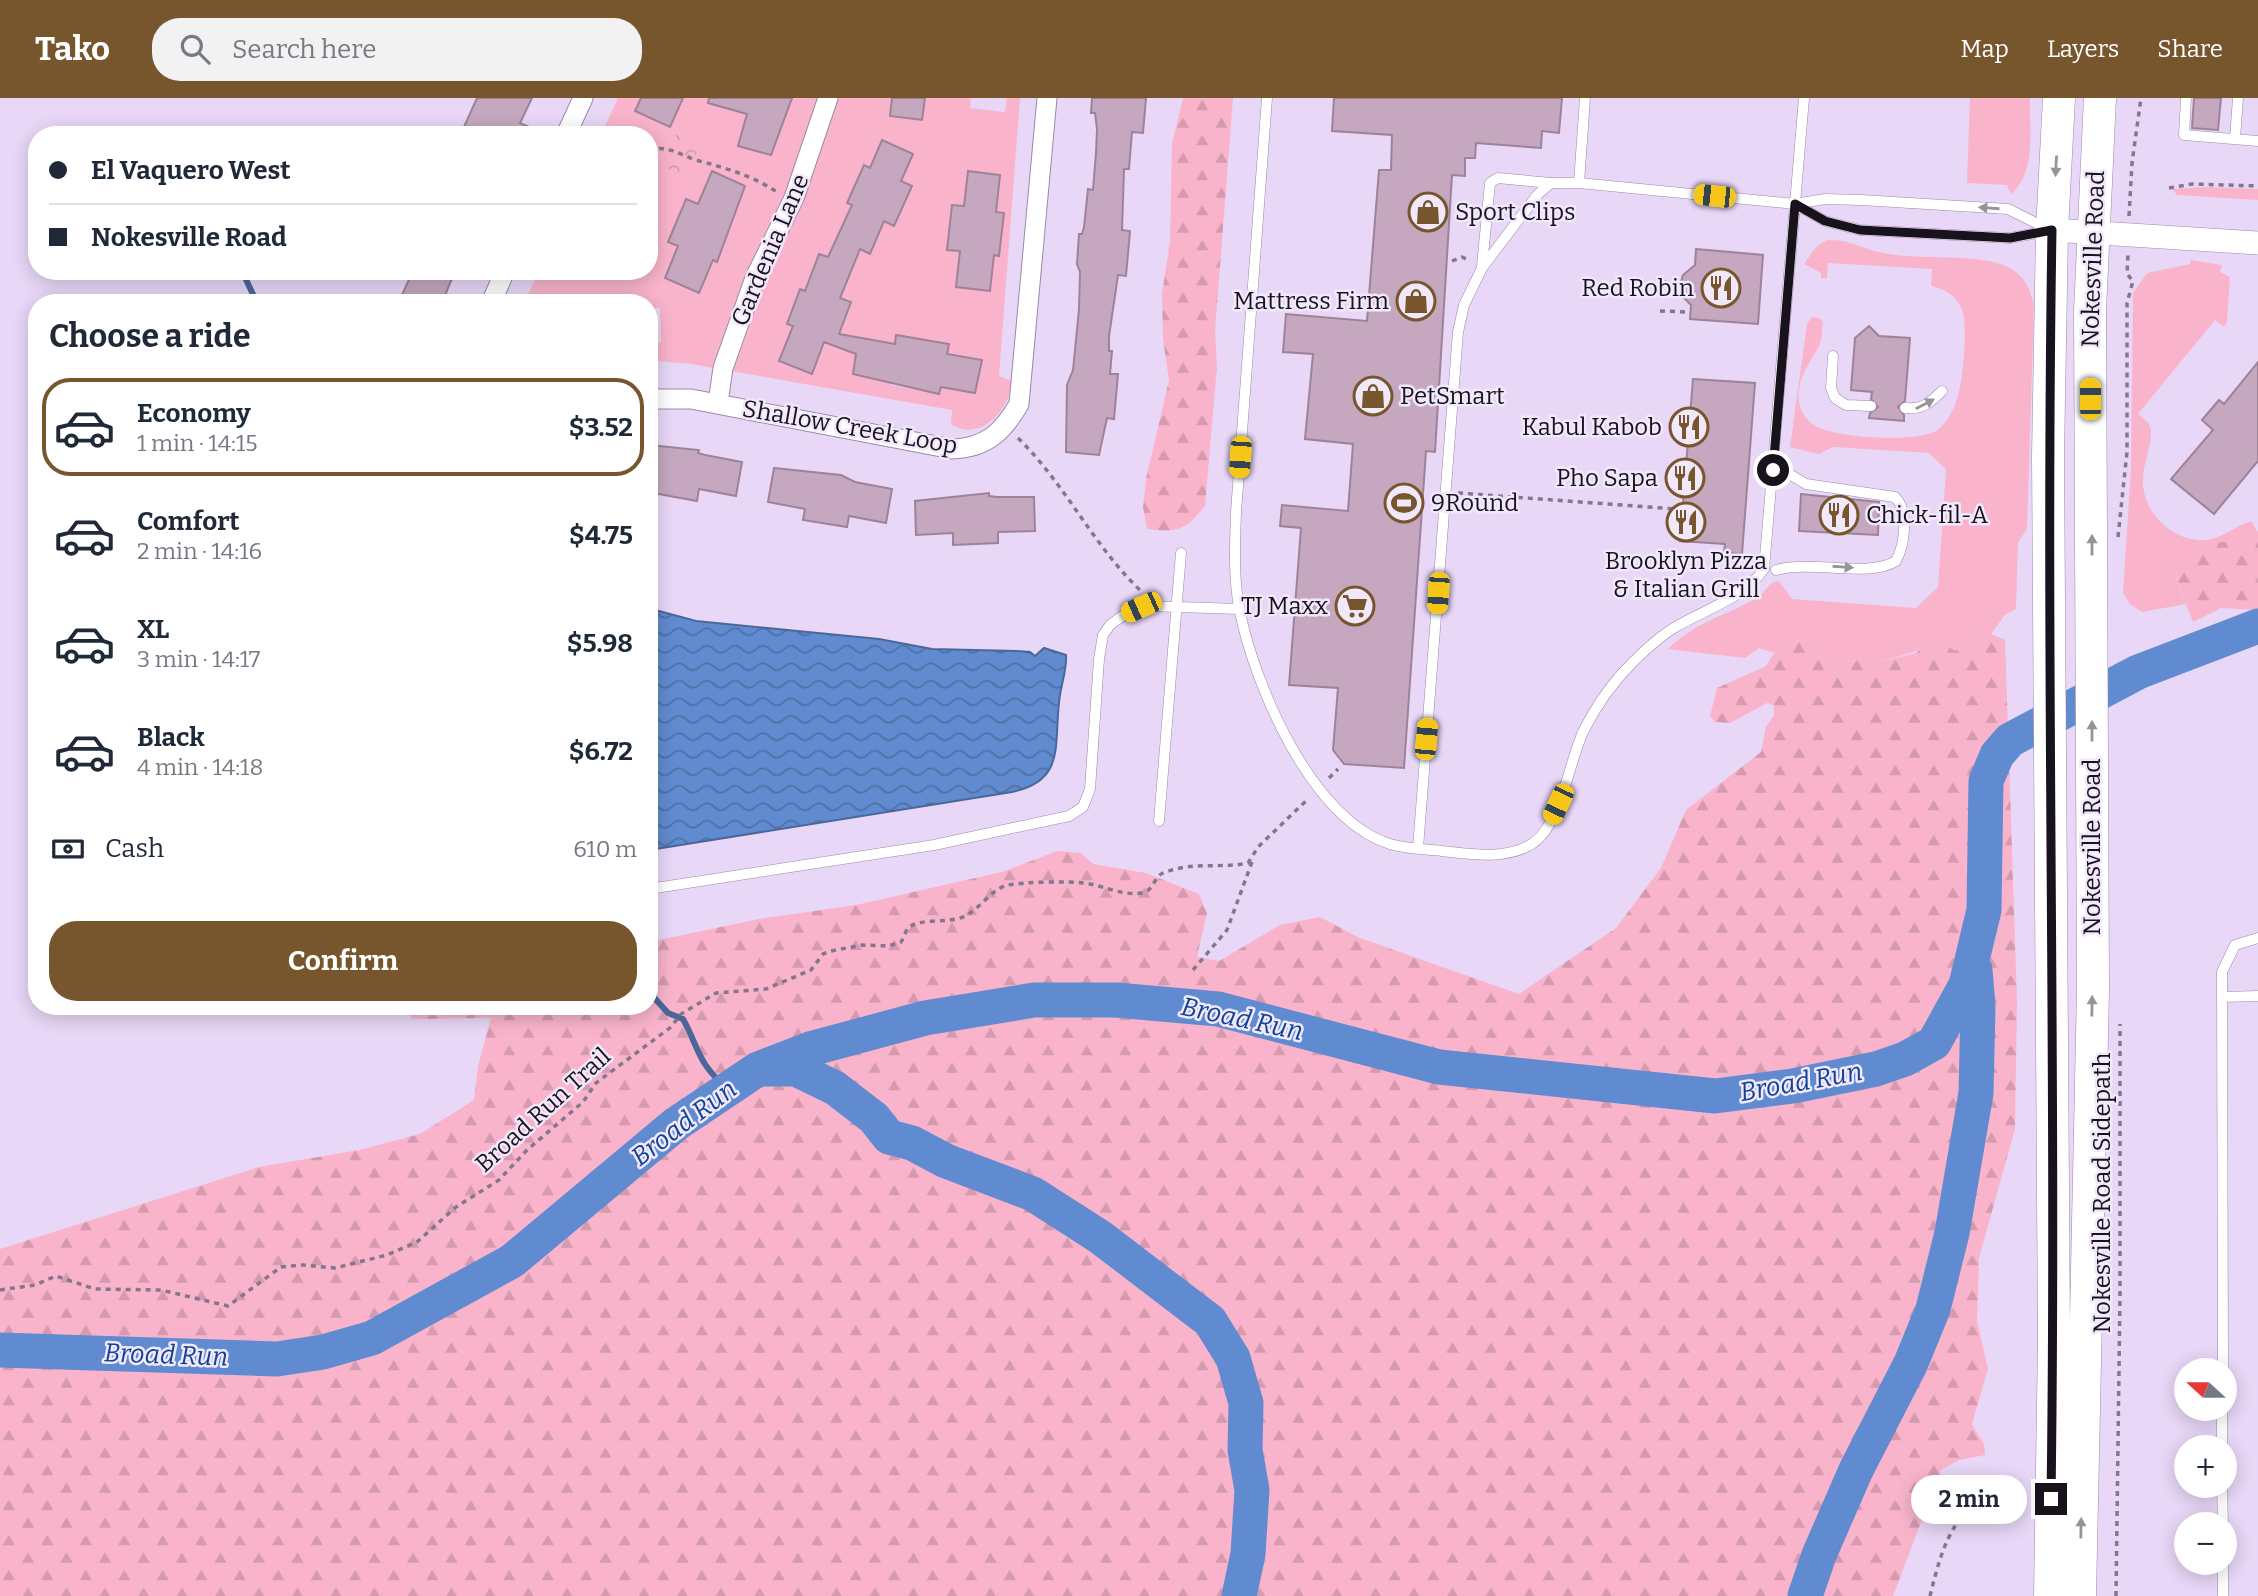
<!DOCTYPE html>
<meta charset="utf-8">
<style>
:root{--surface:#fff;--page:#f2f2f3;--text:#1f2937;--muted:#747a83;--line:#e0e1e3;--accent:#77562d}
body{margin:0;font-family:Bitter,serif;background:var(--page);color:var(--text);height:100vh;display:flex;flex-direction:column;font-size:26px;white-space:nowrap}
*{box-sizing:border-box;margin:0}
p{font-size:23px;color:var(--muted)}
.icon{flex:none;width:38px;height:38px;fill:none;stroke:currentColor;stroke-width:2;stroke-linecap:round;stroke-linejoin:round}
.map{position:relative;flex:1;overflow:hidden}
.side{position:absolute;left:28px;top:196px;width:630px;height:721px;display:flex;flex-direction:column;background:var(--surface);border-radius:28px;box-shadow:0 4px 18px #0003}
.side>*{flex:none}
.guide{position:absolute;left:28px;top:28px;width:630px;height:154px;border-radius:28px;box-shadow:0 4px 18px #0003;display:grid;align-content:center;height:154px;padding:0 21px;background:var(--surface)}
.needle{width:46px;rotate:291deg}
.fabs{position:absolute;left:2174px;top:1260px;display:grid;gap:14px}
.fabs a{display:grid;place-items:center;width:63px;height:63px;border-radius:50%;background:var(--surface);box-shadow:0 4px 18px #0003;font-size:35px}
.end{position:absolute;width:32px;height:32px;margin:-16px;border:9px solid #18121d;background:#fff;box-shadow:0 0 0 4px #fff}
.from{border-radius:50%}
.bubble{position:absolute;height:49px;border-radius:24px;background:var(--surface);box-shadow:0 4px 18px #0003;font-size:23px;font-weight:700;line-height:49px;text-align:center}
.car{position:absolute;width:21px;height:42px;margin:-21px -10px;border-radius:9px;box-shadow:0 0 5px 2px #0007;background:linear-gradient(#f5c518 24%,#345 0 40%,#f5c518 0 76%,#345 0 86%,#f5c518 0)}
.guide b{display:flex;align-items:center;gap:24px;height:66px;font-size:26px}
.guide b+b{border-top:2px solid var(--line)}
.guide i{width:18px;height:18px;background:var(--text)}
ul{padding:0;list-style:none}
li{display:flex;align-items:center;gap:21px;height:98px;margin:0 14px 10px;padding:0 7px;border:4px solid transparent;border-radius:28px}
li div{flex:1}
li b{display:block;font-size:26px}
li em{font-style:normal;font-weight:700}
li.active{border-color:var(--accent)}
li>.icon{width:63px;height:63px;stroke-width:1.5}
h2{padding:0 21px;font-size:32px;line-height:84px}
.pay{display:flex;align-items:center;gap:18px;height:77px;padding:0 21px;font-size:26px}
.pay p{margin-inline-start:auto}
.cta{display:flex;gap:14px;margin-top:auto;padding:14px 21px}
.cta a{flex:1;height:80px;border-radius:28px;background:var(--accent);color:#fff;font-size:28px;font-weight:700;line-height:80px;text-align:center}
header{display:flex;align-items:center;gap:42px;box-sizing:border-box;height:98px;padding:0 35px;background:var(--accent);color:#fff}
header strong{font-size:33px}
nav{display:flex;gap:38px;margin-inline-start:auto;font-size:24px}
.search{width:490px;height:63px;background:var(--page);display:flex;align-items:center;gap:18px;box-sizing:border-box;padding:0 24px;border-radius:28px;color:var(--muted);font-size:26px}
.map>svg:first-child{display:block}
.grass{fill:#f9b4cb;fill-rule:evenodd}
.forest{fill:url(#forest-firs)}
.park{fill:url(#park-crowns)}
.water{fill:url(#water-waves);stroke:#4b679a;stroke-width:2}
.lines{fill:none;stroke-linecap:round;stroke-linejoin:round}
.stream{stroke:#4b679a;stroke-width:6}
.river{stroke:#618bd0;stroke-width:35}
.building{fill:#c5a8bf;stroke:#9d8298;stroke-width:2}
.service-casing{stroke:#998aa7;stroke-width:11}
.minor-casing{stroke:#998aa7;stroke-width:21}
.tertiary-casing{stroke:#998aa7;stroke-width:24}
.trunk-casing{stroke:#998aa7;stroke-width:33}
.path{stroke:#82778c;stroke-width:3.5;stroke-dasharray:5 5;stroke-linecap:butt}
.service{stroke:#fff;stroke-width:10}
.minor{stroke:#fff;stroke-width:19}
.tertiary{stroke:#fff;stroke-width:23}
.trunk{stroke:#fff;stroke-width:32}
.oneway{fill:#979499}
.route{stroke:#18121d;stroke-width:9}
.labels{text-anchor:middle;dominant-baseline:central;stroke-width:5;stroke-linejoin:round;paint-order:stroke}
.poi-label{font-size:24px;fill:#18121d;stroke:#f1e8fb;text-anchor:end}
.street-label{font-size:24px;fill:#18121d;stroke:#f1e8fb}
.water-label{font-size:26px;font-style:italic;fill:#104394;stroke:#f1e8fb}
</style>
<header>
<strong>Tako</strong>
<div class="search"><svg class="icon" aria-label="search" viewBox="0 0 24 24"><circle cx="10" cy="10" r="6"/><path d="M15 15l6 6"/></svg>Search here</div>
<nav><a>Map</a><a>Layers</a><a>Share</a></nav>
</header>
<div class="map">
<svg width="2258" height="1498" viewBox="0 0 2258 1498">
<defs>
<pattern id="forest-firs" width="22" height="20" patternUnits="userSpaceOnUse" patternTransform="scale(1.75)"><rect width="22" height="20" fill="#f9b4cb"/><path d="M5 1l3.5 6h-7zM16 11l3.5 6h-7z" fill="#d59aae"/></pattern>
<pattern id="park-crowns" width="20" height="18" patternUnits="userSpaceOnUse" patternTransform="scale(1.75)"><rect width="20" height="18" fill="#f9b4cb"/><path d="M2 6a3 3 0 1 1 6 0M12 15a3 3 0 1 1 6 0" fill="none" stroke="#d59aae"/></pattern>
<pattern id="water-waves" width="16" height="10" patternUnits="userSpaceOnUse" patternTransform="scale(1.75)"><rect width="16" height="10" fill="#618bd0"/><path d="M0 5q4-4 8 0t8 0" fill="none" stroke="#4f70a8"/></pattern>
</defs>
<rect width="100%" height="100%" fill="#e8d7f7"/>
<!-- grass -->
<path class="grass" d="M618 0H641L635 13 670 29 683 0H738L747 16 738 48 770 57 792 0H892L890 18 922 22 925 0H971L970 10 1005 14 1007 0H1020L999 278 1012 283C1011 310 980 346 951 326L952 312 691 266 649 262V245H661L660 210H649V205H625L624 201 524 205 539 173H649V37H601ZM882 42 913 56 901 83 912 88 894 128 884 123 870 155 837 141 852 107 847 105 864 67 870 70ZM712 73 745 88 731 121 734 123 699 195 665 180 678 148 668 143 686 102 698 106ZM968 73 1000 77 996 114 1004 116 999 157H994L990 193 960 153 948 152 964 108ZM819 156 852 169 840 200 851 205 834 247 824 244 812 276 779 263 793 228 787 225 800 191 805 193ZM897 237 949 246 947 256 981 262 975 295 941 289 939 296 891 287Z
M1970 0H2030C2029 31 2037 74 2011 96L2007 87 1967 85Z
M2206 89 2258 91V102L2177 97 2172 91Z
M1827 142C1848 141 1860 150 1879 154 1914 163 1972 155 2003 167 2022 174 2030 188 2034 208L2027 431 2018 444 2016 511 2005 517 1991 536 1978 537 1955 553 1943 545 1880 564 1863 560 1834 570 1806 542 1787 547 1774 555 1759 550 1745 560 1668 551C1698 522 1725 519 1758 499 1766 494 1768 484 1779 483L1792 501 1916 510 1938 489 1946 371 1929 355 1833 349 1819 356 1790 349 1807 226 1812 219 1819 220 1823 224C1822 232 1822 243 1818 250 1808 267 1796 283 1799 304 1800 313 1807 322 1814 327 1832 340 1921 346 1939 331 1946 324 1953 314 1956 304 1963 287 1969 225 1961 209 1955 197 1943 190 1931 188L1932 171 1828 165 1827 180H1821V175L1804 166 1816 149Z
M2191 162 2222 167 2220 174 2230 179 2227 224 2224 229 2215 222 2138 316C2143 320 2150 325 2151 332 2152 348 2143 365 2143 381 2141 413 2173 445 2206 442 2223 440 2235 428 2251 423L2257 433 2236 444H2215L2175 476 2186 506 2142 514 2130 506 2123 495 2131 370 2133 195 2147 175 2190 166Z"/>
<!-- forest -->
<path class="forest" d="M1183 0H1233L1215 233 1217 268 1205 408C1185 432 1179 435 1147 431L1143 409 1146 381 1169 282 1163 241 1162 196 1170 144 1172 46Z
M2245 432 2258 433V512L2221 510 2193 524 2175 476 2183 453 2215 444H2236Z
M1991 536 2005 542 2017 904 2015 1031 1979 1160 1977 1223 1988 1271 1972 1326 1984 1346 1985 1357 1959 1362 1941 1372 1893 1498H0V1151L259 1069 359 1052 420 1036 474 1002 478 968 491 920 412 921 404 908H649V844L759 821 856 807 1002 774 1057 753 1081 755 1093 766 1146 775 1199 796 1207 815 1197 859 1219 863 1280 827 1320 819 1360 840 1519 896 1616 830 1661 770 1686 712 1761 654 1766 629 1774 617V607L1767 605 1730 625 1715 624 1710 618 1717 590 1766 568 1774 555 1787 547 1806 542 1834 570 1863 560 1880 564 1916 555 1930 543 1943 545 1955 553 1978 537Z"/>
<!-- park -->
<path class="park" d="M677 35 701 44 687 79 664 69Z"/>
<!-- water -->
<path class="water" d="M649 513H659L696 523 879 541 932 551 1017 553 1030 554 1035 558 1044 550 1066 557C1067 574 1060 588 1059 605 1054 648 1065 683 1012 694L649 752Z"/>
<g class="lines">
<!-- stream -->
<path class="stream" d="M242 173 257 205
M649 894 668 915 683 921C700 952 697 965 728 991"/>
<!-- river -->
<path class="river" d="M762 971H796L835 990 874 1020 889 1039 912 1045 946 1063 1033 1096 1100 1139 1210 1223 1233 1260 1246 1305 1245 1352 1252 1392 1248 1456 1239 1498
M0 1252 277 1261 323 1254 372 1240 512 1163 676 1026 758 971 810 951 925 920 1034 902H1116L1218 911 1439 969 1715 998 1793 988 1876 971 1905 961 1934 945 1966 887 1984 812 1986 683 1997 657 2010 642 2138 574 2258 528
M1805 1498 1819 1457 1856 1372 1911 1265 1933 1211 1952 1135 1976 995 1978 908 1975 872"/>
</g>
<!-- building -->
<path class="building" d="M477 0H532L520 25 547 37H474L463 31Z
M641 0H683L670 29 635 13Z
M709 0H792L771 57 738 48 747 16 708 5Z
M892 0H925L922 22 890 18Z
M1092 0H1146L1143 35 1132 34 1129 71H1124L1122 132 1130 133 1126 178 1118 177 1109 238V253H1112L1110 276H1118L1114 321 1107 320 1099 357 1066 354 1067 287 1073 272 1079 211 1080 174 1077 166 1079 136H1082L1084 129 1088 91 1093 92 1096 55 1097 31 1095 15H1091Z
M1334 0H1562L1559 35 1542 33 1541 50 1476 45 1475 60H1465V78L1452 77 1435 354 1426 353 1404 670 1344 666 1333 652 1338 590 1289 587 1301 430 1280 428 1282 407 1348 413 1353 346 1305 341 1313 256 1283 254 1286 216 1367 223 1379 72H1391L1392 37 1332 33Z
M2194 0H2221L2218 32 2192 30Z
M882 42 913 56 901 83 912 88 894 128 884 123 870 156 860 151 840 200 851 204 839 236 895 246 896 237 949 246 947 256 982 262 975 295 941 289 939 296 853 276 856 256 824 244 812 276 779 263 793 228 787 226 800 191 805 193 819 156 828 159 852 107 847 105 864 67 870 70Z
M712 73 745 88 717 164 713 162 699 195 665 180 678 148 668 144 686 101 698 106Z
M968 73 1000 77 996 114 1004 115 999 158 994 157 990 193 956 189 960 153 947 152 952 107 964 108Z
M1696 151 1763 157 1758 226 1690 221 1691 207 1683 199 1680 187 1683 177 1695 167Z
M413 173H455L442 205H413L401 199Z
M1869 228 1879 238 1910 240 1905 303 1898 309 1904 317V323L1869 320 1870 315 1878 309 1871 301 1872 294 1851 292 1855 240Z
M2258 264V363L2214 416 2171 381 2213 332 2202 322 2219 302 2224 306Z
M1693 281 1755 285 1742 456 1724 455 1725 446 1680 443Z
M649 347 699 352 698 355 705 357 742 364 736 398 699 391 697 403 653 395 655 384 649 383Z
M774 370 841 377 855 384 892 391 886 425 849 418 847 429 803 422 805 411 768 404Z
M989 395V398L997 399H1034L1035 433 998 434V445L953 447V435L916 437 915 403Z
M1801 396 1879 404 1878 437 1799 433Z"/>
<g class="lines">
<defs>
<path id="service" d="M1267 0 1236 414C1235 447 1233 481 1240 514 1255 588 1312 722 1390 746 1406 751 1425 751 1442 753 1470 756 1504 762 1530 747 1560 731 1569 664 1583 634 1595 610 1613 584 1632 565 1646 551 1660 538 1677 528 1706 511 1744 500 1764 471L1804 0
M2186 0 2184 37 2258 43
M2235 41 2238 0
M1579 85 1585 0
M1795 106 1825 123 1860 132 2010 140 2048 133
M1482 168 1490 85 1498 80 1551 85
M1833 258 1831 290 1835 300 1846 307 1871 308
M1905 310C1922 312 1930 305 1942 293
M1776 472C1814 462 1869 480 1896 463 1905 446 1909 413 1895 399L1806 386 1784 373
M1159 723 1181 455
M1418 750 1458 234 1464 207 1482 170 1538 96 1551 85H1579L1795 106 1825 101 1861 102 2008 111 2048 131
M649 791 934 747 1069 718 1083 709 1090 691 1099 561 1103 537 1110 527 1125 516 1148 508 1239 511
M2222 899 2258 898
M2223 1272 2222 874 2235 847 2258 840
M2222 1349V1311
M2222 1388 2223 1426
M2223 1465V1498"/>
<path id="minor" d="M566 37 583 0
M491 205 505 173
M649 301H691L952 351C986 350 1003 334 1019 306L1047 0
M718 305 723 270 755 180 794 100 828 0"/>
<path id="tertiary" d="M2052 132 2258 145"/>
<path id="trunk" d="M2050 1498 2054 1241 2048 358 2052 132 2059 0
M2080 1498 2093 891 2090 212 2100 0"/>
</defs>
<!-- service casing -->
<use href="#service" class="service-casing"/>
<!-- minor casing -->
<use href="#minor" class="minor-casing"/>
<!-- tertiary casing -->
<use href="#tertiary" class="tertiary-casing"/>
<!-- trunk casing -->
<use href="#trunk" class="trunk-casing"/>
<!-- path -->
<path class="path" d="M590 30 605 37
M649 52C668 47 678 56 696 62 725 70 751 77 777 94
M2169 90 2192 86 2258 88
M2129 118 2132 65 2141 0
M1452 163 1462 159 1468 162
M1662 184 1676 185
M1660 213 1687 214
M1018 340C1067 388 1093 448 1142 494
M1458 395 1676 411
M2118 439 2127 354V205L2133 183 2127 176 2128 157
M1329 680 1338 671
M1193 872 1227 832 1252 764
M0 1192 35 1187 56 1178 95 1191 161 1192 228 1208 281 1169 302 1167 335 1170 387 1157 417 1144 456 1109 499 1082 527 1052 583 1004 596 985 671 929 681 916 716 895 766 891 811 872 823 856 831 853 862 847 889 848 901 844C904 840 905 834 908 830 919 820 946 825 960 820 979 814 990 791 1008 787 1025 784 1066 783 1083 785 1103 787 1121 798 1141 795 1155 793 1153 779 1163 775 1193 763 1220 771 1248 765L1258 749 1309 700
M1930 1498C1939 1462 1950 1413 1990 1399 2002 1395 2016 1398 2028 1399
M2116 1498 2120 1197V926"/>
<!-- service -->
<use href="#service" class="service"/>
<!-- minor -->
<use href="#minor" class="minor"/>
<!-- tertiary -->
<use href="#tertiary" class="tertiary"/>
<!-- trunk -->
<use href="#trunk" class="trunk"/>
</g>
<!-- one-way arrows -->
<defs><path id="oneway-solid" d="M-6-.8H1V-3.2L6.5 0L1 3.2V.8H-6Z" transform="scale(1.75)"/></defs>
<g class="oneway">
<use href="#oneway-solid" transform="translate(2056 68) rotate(93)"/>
<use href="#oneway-solid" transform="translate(1989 110) rotate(-176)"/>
<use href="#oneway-solid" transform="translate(1925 306) rotate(-27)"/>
<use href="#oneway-solid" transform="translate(2092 447) rotate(-90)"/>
<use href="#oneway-solid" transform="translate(1843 469) rotate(4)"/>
<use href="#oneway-solid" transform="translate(2092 633) rotate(-90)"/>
<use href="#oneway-solid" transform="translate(2092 908) rotate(-89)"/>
<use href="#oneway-solid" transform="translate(2081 1430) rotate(-89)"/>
</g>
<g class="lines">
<!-- route -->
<path class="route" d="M1773 372 1795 106 1825 123 1860 132 2010 140 2052 132C2045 555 2057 978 2051 1401"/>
</g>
<!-- icons -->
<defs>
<symbol id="shop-ring" viewBox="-11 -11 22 22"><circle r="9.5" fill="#f1e8fb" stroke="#77562d" stroke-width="1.5"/><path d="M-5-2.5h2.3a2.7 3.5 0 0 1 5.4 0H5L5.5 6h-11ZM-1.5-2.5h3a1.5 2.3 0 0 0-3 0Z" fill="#77562d"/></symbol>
<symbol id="restaurant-ring" viewBox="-11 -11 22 22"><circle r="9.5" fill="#f1e8fb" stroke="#77562d" stroke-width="1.5"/><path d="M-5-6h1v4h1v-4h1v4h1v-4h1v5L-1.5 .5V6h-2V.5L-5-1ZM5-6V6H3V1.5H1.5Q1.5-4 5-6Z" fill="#77562d"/></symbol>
<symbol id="stadium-ring" viewBox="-11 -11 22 22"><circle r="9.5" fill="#f1e8fb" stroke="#77562d" stroke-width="1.5"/><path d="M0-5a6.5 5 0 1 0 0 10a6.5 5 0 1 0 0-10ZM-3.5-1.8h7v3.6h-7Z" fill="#77562d"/></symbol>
<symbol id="supermarket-ring" viewBox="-11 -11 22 22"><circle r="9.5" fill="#f1e8fb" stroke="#77562d" stroke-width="1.5"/><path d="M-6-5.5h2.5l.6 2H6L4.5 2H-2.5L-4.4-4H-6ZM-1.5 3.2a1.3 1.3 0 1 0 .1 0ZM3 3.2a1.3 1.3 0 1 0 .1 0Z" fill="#77562d"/></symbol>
</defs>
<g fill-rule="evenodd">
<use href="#shop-ring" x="1406" y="92" width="44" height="44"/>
<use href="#restaurant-ring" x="1699" y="168" width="44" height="44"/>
<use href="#shop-ring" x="1394" y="181" width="44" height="44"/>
<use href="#shop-ring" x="1351" y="276" width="44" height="44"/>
<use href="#restaurant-ring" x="1667" y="307" width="44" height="44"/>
<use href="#restaurant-ring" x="1663" y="358" width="44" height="44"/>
<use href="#stadium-ring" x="1382" y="383" width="44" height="44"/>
<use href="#restaurant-ring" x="1817" y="395" width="44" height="44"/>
<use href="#restaurant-ring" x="1664" y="402" width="44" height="44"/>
<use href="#supermarket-ring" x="1333" y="486" width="44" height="44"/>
</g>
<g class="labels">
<!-- poi labels -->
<g class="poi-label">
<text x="1455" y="114" text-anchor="start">Sport Clips</text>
<text x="1694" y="190">Red Robin</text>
<text x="1389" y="203">Mattress Firm</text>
<text x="1400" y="298" text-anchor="start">PetSmart</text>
<text x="1662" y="329">Kabul Kabob</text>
<text x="1658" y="380">Pho Sapa</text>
<text x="1431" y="405" text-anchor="start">9Round</text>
<text x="1866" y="417" text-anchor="start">Chick-fil-A</text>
<text x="1686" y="463" text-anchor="middle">Brooklyn Pizza<tspan x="1686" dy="28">&amp; Italian Grill</tspan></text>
<text x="1328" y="508">TJ Maxx</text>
</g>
<!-- street labels -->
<g class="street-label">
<text transform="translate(770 152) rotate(-67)">Gardenia Lane</text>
<text transform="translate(2093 161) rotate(-88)">Nokesville Road</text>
<text transform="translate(850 329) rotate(10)">Shallow Creek Loop</text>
<text transform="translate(2092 749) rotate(-90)">Nokesville Road</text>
<text transform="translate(543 1012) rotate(-42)">Broad Run Trail</text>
<text transform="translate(2102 1095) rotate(-90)">Nokesville Road Sidepath</text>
</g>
<!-- water labels -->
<g class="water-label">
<text transform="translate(1242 921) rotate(12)">Broad Run</text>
<text transform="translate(1801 984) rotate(-10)">Broad Run</text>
<text transform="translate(684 1025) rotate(-37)">Broad Run</text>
<text transform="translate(166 1257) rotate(2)">Broad Run</text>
</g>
</g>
</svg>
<div class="fabs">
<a><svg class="needle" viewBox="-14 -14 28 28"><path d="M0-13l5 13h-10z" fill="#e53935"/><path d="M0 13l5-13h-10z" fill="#747a83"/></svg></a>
<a>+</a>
<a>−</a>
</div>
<i class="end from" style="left:1773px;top:372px"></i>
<i class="end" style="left:2051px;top:1401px"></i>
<div class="bubble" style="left:1911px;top:1377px;width:116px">2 min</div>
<i class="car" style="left:1714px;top:98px;rotate:276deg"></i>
<i class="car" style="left:2090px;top:301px;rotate:0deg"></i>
<i class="car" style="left:1240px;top:359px;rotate:184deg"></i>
<i class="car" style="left:1438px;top:495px;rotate:184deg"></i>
<i class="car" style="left:1141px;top:509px;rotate:246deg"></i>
<i class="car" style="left:1426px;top:641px;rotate:5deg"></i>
<i class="car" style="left:1558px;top:706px;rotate:205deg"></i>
<div class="guide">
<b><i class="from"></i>El Vaquero West</b>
<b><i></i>Nokesville Road</b>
</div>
<section class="side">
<h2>Choose a ride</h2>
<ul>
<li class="active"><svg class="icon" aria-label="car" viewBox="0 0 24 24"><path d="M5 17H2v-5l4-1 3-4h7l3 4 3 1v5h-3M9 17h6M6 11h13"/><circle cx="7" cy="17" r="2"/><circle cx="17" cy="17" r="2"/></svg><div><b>Economy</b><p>1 min · 14:15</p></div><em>$3.52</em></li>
<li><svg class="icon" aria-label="car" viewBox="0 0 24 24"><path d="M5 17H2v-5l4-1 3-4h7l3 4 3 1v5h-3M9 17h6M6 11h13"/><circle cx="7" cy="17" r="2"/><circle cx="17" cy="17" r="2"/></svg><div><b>Comfort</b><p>2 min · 14:16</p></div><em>$4.75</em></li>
<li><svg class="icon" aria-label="car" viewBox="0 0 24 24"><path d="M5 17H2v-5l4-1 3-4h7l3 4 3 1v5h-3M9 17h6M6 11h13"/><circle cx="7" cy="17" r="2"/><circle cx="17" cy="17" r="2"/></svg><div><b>XL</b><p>3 min · 14:17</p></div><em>$5.98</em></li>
<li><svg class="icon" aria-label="car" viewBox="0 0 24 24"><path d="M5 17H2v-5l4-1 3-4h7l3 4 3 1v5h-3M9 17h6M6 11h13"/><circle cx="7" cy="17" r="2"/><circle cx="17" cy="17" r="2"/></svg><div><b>Black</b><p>4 min · 14:18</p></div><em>$6.72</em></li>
</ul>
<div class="pay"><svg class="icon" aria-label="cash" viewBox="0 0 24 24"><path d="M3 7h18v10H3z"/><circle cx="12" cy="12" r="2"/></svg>Cash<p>610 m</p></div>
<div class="cta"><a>Confirm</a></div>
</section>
</div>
